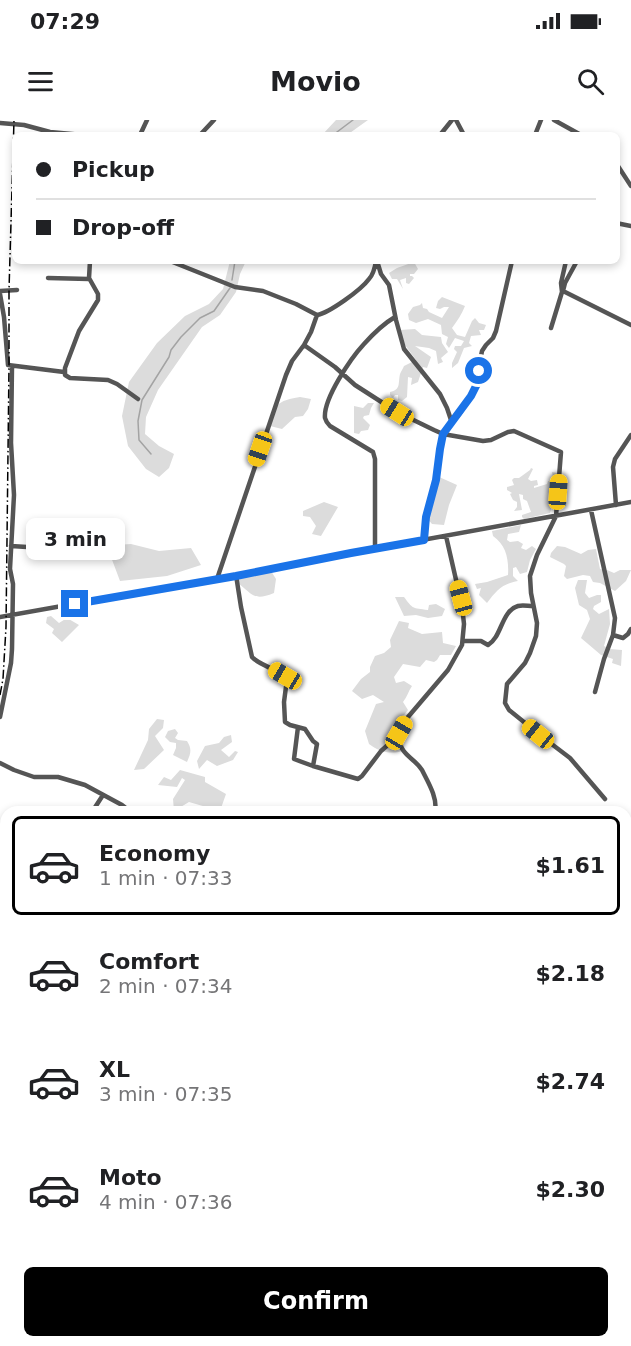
<!DOCTYPE html>
<meta charset="utf-8">
<style>
:root{--surface:#fff;--page:#f2f2f2;--text:#202124;--muted:#757577;--line:#e0e0e0;--accent:#000}
body{margin:0;font-family:"DejaVu Sans",sans-serif;background:var(--page);color:var(--text);height:100vh;display:flex;flex-direction:column;font-size:22px;white-space:nowrap}
*{box-sizing:border-box;margin:0}
p{font-size:20px;color:var(--muted)}
.icon{flex:none;width:33px;height:33px;fill:none;stroke:currentColor;stroke-width:2;stroke-linecap:round;stroke-linejoin:round}
.map{position:relative;flex:1;overflow:hidden}
.details{position:absolute;left:0px;top:686px;width:632px;height:542px;display:flex;flex-direction:column;background:var(--surface);border-radius:18px 18px 0 0;box-shadow:0 3px 9px #0003}
.details>*{flex:none}
.guide{position:absolute;left:12px;top:12px;width:608px;height:132px;border-radius:9px;box-shadow:0 3px 9px #0003;display:grid;align-content:center;height:132px;padding:0 24px;background:var(--surface)}
.end{position:absolute;width:27px;height:27px;margin:-14px;border:8px solid #1a73e8;background:#fff;box-shadow:0 0 0 3px #fff}
.from{border-radius:50%}
.bubble{position:absolute;height:42px;border-radius:9px;background:var(--surface);box-shadow:0 3px 9px #0003;font-size:20px;font-weight:700;line-height:42px;text-align:center}
.car{position:absolute;width:18px;height:36px;margin:-18px -9px;border-radius:8px;box-shadow:0 0 4px 2px #0007;background:linear-gradient(#f5c518 24%,#345 0 40%,#f5c518 0 76%,#345 0 86%,#f5c518 0)}
.guide b{display:flex;align-items:center;gap:21px;height:57px;font-size:22px}
.guide b+b{border-top:2px solid var(--line)}
.guide i{width:15px;height:15px;background:var(--text)}
ul{padding:10px 0 0;list-style:none}
li{display:flex;align-items:center;gap:18px;height:99px;margin:0 12px 9px;padding:0 12px;border:3px solid transparent;border-radius:9px}
li div{flex:1}
li b{display:block;font-size:22px}
li em{font-style:normal;font-weight:700}
li.current{border-color:var(--accent)}
li>.icon{width:54px;height:54px;stroke-width:1.5}
.primary-button{display:flex;gap:12px;margin-top:auto;padding:12px 24px}
.primary-button a{flex:1;height:69px;border-radius:9px;background:var(--accent);color:#fff;font-size:24px;font-weight:700;line-height:69px;text-align:center}
.status{display:flex;justify-content:space-between;align-items:center;height:42px;padding:0 30px;background:var(--surface);direction:ltr}
.status svg{height:16px;fill:currentColor}
header{display:flex;justify-content:space-between;align-items:center;height:78px;padding:0 24px;background:var(--surface);font-size:27px;font-weight:700}
.map>svg:first-child{display:block}
.green{fill:#dcdcdc}
.lines{fill:none;stroke-linecap:round;stroke-linejoin:round}
.stream{stroke:#a3a3a3;stroke-width:1.5}
.minor{stroke:#555;stroke-width:4.5}
.rail{stroke:#000;stroke-width:1.5;stroke-dasharray:9 3 1.5 3;stroke-linecap:butt}
.route{stroke:#1a73e8;stroke-width:8}
</style>
<div class="status"><b>07:29</b><svg viewBox="0 0 49 12"><path d="M0 12V9h3v3zM5 12V6h3v6zM10 12V3h3v9zM15 12V0h3v12zM26 1h20v11H26zM47 4h2v5h-2z"/></svg></div>
<header><svg class="icon" aria-label="menu" viewBox="0 0 24 24"><path d="M4 6h16M4 12h16M4 18h16"/></svg>Movio<svg class="icon" aria-label="search" viewBox="0 0 24 24"><circle cx="10" cy="10" r="6"/><path d="M15 15l6 6"/></svg></header>
<div class="map">
<svg width="631" height="1226" viewBox="0 0 631 1226">
<rect width="100%" height="100%" fill="#fff"/>
<!-- green -->
<path class="green" d="M336 0H368L347 15H322Z
M230 141H246L240 154 236 172 220 195 202 207 158 270 146 297 145 314 159 326 174 334 169 348 159 357 146 349 128 326 122 296 129 262 157 223 185 196 209 184 223 169Z
M414 142 418 149 414 154H410V156H412L414 158 409 164 406 163V158L400 160 403 169 397 159H392L389 153 397 148Z
M442 177 465 186C462 194 457 201 452 208L457 215 465 217 472 201 475 198 479 203 486 205 484 210H479L481 215 471 216 469 223 472 226 464 228 458 243 452 248V243L457 232 454 229 455 226H461L464 221 455 218 449 228 446 224 448 217 442 214 441 205 428 199 416 203 409 200 408 194 413 187 420 185 422 183 423 188 427 189 429 192 442 198 449 187H444L440 189 436 188 438 181Z
M415 209 422 215 441 217 442 223 448 232 441 238 443 242 438 244 436 231 429 228 415 226 431 237 427 248 423 247 418 262 411 265 412 258 408 257 407 277 402 281 398 280V275H395L393 278 390 275V272C401 270 398 263 400 254 401 251 403 249 404 246L416 240 402 221 400 210Z
M300 277 311 279 308 289 303 296 295 297 282 309 270 306C276 284 276 281 300 277Z
M368 283H374L371 288 369 295 364 296 363 298 370 305 368 310 361 311 359 314 354 313V286L363 288Z
M531 348 533 349 528 359 531 361 537 360 538 365 534 366V368L547 364 548 361H551L553 358 552 352 557 353 555 377 550 393 524 399 522 397V395L531 392 527 381 523 379V375L519 374 522 390 514 391 517 387V382L513 380 510 374 512 373 507 370V367L514 365 512 360 514 358H519L530 350Z
M437 356 457 365 449 385 444 405 432 404 426 397 424 393Z
M324 382 338 387 321 416 312 414 316 406 310 397 303 396V391Z
M521 405 519 412 508 414 507 420 510 422 518 421 523 424 521 428 526 430 532 426 536 429 530 440 527 452 520 454 516 447 513 448V456L518 461C502 464 497 470 487 483L479 475 481 468 477 469 475 464 487 462 508 455C509 439 506 425 493 416L492 411Z
M131 424 159 431 191 428 201 445 167 456 120 461 111 437 115 425Z
M557 426 565 427 581 434 588 430 596 429 600 449 607 450 614 453 620 450H631L626 461 615 471 600 463 593 462 590 456 583 455 567 459 564 456 566 446 564 444 550 437 551 433Z
M259 448 271 451 276 459 274 473C254 481 253 475 238 463L240 454Z
M578 460H587L585 473 589 478 597 475H601V482L594 486 593 489 599 494 609 489 610 504 604 526 610 529 622 530 621 546 612 543 613 539 601 535 581 518 590 499 587 490 579 485 575 468Z
M395 477H404C413 489 412 488 428 490L429 485 436 484 445 489 442 496 428 498 416 495 404 496Z
M51 496 59 503 67 498 79 505 62 522 52 513 54 509 46 503 47 497Z
M399 501 409 503 408 508 422 514 442 512 443 523 456 526 451 535H440L437 540 434 542 426 540 420 547 403 544 394 557 396 563 404 561 412 566C408 572 407 577 403 582L408 590 391 612 402 631C390 635 378 631 369 624L365 611 376 584 384 582 373 575 362 579 352 571 361 559 370 552V547L375 536 384 533 391 527 390 520Z
M157 599 164 600 163 608 155 616 164 630 144 649 134 650 148 620 149 609Z
M175 609 178 613 175 618 178 620 187 621C192 629 191 633 187 642L173 635 176 628V623L170 622 165 617 168 611Z
M231 615 232 622 221 630 229 637 235 631 238 632 233 640 217 646 207 640 199 649 197 641 205 626 219 623 224 617Z
M180 650 205 657V662L226 674 220 691 189 682 174 691 173 679 185 660 182 658 177 667 158 665 164 657 171 660Z"/>
<g class="lines">
<!-- stream -->
<path class="stream" d="M333 15 353 0
M232 160 235 141
M151 334 139 320 138 301 142 280 169 237 171 230 181 217 200 198 214 191 230 168
M626 1014 631 1018
M0 1037 6 1036"/>
<!-- minor -->
<path class="minor" d="M456 0 464 15
M554 0 581 15
M0 3 24 5 50 12 83 15
M140 15 147 0
M200 15 214 0
M440 15 452 0
M535 15 541 0
M616 43 631 66
M616 103 631 106
M90 141 89 158 98 174V180L79 211 65 248V255L70 258 108 260 117 264 138 279
M170 141 235 167 263 171 296 184 317 195C329 193 361 170 369 159 373 155 375 147 376 141
M377 141 381 154 389 165 396 200 404 229 440 274 447 288 452 303
M577 141 565 163 563 171 631 205
M48 158 89 159
M0 171 17 170
M0 174 4 197 8 245 64 252
M317 195 311 212 304 225 335 247 355 265 397 292 434 310 443 314 483 321 491 320 508 312 514 311 561 332 556 396 537 435 530 456 531 473 537 503 536 516 530 533 525 543 507 564 505 583 509 590 545 619 570 638 605 679
M551 208 562 172 561 163 566 141
M616 385 613 347 615 339 631 315
M591 390 615 498 613 515 604 539 595 572
M424 421 426 397 436 360 439 329 443 314 460 293 477 264 479 257V246L482 231 486 225 493 218 496 211 512 141
M11 426 27 427 46 432 66 430 92 432
M375 429V339L373 332 330 306C327 303 326 302 325 298 323 279 351 238 364 224 373 214 383 204 395 197
M236 455 241 487 252 537C260 546 277 548 287 559L284 582 285 602 290 605 305 609 313 621 317 624 313 646 358 659 362 656 381 631 398 616 408 597 448 550 462 525 464 504 462 486 446 416
M217 459 286 255 292 241 304 225
M0 497 236 455 351 433 631 382
M613 515 623 518 628 514 631 509
M463 521H481L488 525C502 517 501 491 518 486 522 485 528 486 533 486
M0 597 11 543 12 529 13 464 10 449 14 375 11 323 12 246
M298 607 294 639 313 646
M398 616C402 638 412 635 422 650 428 662 438 678 435 692
M0 643 14 650 34 657H58L85 665 122 685 131 692
M92 692 103 675
M0 718 6 719
M0 771 6 774
M0 1101 5 1097 6 1084
M0 1213 6 1212
M312 1221 316 1226"/>
<!-- rail -->
<path class="rail" d="M0 575 3 559 6 507 9 245V170L14 0"/>
</g>
<g class="lines">
<!-- route -->
<path class="route" d="M75 484 236 456 351 433 424 420 426 397 436 360 440 329 443 314 471 276 477 264 479 251"/>
</g>
</svg>
<i class="end from" style="left:479px;top:251px"></i>
<i class="end" style="left:75px;top:484px"></i>
<div class="bubble" style="left:26px;top:398px;width:99px">3 min</div>
<i class="car" style="left:397px;top:292px;rotate:302deg"></i>
<i class="car" style="left:260px;top:329px;rotate:199deg"></i>
<i class="car" style="left:558px;top:372px;rotate:4deg"></i>
<i class="car" style="left:461px;top:478px;rotate:345deg"></i>
<i class="car" style="left:285px;top:556px;rotate:300deg"></i>
<i class="car" style="left:399px;top:613px;rotate:30deg"></i>
<i class="car" style="left:538px;top:614px;rotate:309deg"></i>
<div class="guide">
<b><i class="from"></i>Pickup</b>
<b><i></i>Drop-off</b>
</div>
<section class="details">
<ul>
<li class="current"><svg class="icon" aria-label="car" viewBox="0 0 24 24"><path d="M5 17H2v-5l4-1 3-4h7l3 4 3 1v5h-3M9 17h6M6 11h13"/><circle cx="7" cy="17" r="2"/><circle cx="17" cy="17" r="2"/></svg><div><b>Economy</b><p>1 min · 07:33</p></div><em>$1.61</em></li>
<li><svg class="icon" aria-label="car" viewBox="0 0 24 24"><path d="M5 17H2v-5l4-1 3-4h7l3 4 3 1v5h-3M9 17h6M6 11h13"/><circle cx="7" cy="17" r="2"/><circle cx="17" cy="17" r="2"/></svg><div><b>Comfort</b><p>2 min · 07:34</p></div><em>$2.18</em></li>
<li><svg class="icon" aria-label="car" viewBox="0 0 24 24"><path d="M5 17H2v-5l4-1 3-4h7l3 4 3 1v5h-3M9 17h6M6 11h13"/><circle cx="7" cy="17" r="2"/><circle cx="17" cy="17" r="2"/></svg><div><b>XL</b><p>3 min · 07:35</p></div><em>$2.74</em></li>
<li><svg class="icon" aria-label="car" viewBox="0 0 24 24"><path d="M5 17H2v-5l4-1 3-4h7l3 4 3 1v5h-3M9 17h6M6 11h13"/><circle cx="7" cy="17" r="2"/><circle cx="17" cy="17" r="2"/></svg><div><b>Moto</b><p>4 min · 07:36</p></div><em>$2.30</em></li>
</ul>
<div class="primary-button"><a>Confirm</a></div>
</section>
</div>
